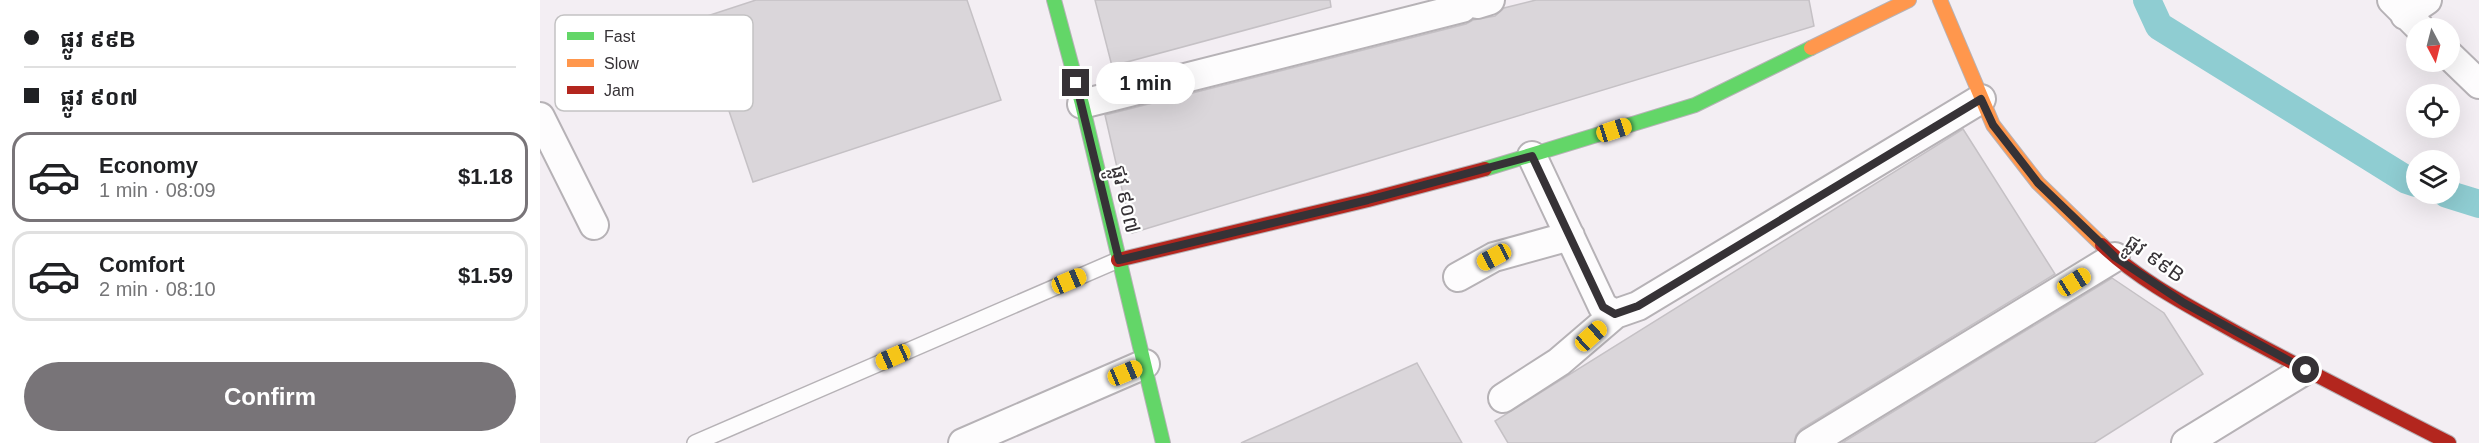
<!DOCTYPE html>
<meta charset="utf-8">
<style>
:root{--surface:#fff;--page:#f6f6f6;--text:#202124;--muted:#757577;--line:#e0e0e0;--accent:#787478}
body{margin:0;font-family:Arial,"Noto Sans Khmer",sans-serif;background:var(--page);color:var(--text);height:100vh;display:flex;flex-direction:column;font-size:22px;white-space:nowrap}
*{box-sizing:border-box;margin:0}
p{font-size:20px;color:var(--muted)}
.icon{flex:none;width:33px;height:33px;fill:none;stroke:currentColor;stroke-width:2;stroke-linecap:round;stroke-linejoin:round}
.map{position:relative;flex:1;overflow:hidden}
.side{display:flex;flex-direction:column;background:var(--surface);width:540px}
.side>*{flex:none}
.banner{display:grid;align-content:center;height:132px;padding:0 24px;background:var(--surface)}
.needle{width:39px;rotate:173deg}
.fabs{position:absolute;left:1866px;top:18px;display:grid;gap:12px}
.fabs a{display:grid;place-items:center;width:54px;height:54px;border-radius:50%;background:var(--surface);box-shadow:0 6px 24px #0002;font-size:30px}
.end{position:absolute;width:27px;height:27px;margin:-14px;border:8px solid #363236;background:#fff;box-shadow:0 0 0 3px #fff}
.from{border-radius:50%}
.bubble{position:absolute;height:42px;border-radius:21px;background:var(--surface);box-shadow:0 6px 24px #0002;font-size:20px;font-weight:800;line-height:42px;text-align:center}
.car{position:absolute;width:18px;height:36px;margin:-18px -9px;border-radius:8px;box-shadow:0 0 4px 2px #0007;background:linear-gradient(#f5c518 24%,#345 0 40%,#f5c518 0 76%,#345 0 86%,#f5c518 0)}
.banner b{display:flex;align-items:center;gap:21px;height:57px;font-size:22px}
.banner b+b{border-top:2px solid var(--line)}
.banner i{width:15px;height:15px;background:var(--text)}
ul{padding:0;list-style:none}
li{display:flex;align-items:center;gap:18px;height:90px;margin:0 12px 9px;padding:0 12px;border:3px solid var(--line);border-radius:18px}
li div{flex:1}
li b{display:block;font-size:22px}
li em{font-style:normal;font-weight:800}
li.selected{border-color:var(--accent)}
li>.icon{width:54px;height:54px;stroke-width:1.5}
.cta{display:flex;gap:12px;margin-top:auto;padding:12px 24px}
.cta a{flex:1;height:69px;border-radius:36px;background:var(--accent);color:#fff;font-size:24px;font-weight:800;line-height:69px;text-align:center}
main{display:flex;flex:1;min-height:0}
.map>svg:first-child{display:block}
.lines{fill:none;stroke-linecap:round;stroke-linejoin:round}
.canal{stroke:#8fcdd2;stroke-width:28}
.building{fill:#dad6da;stroke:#c5c1c5;stroke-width:1.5}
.lane-casing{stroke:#b6b2b6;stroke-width:18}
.street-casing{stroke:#b6b2b6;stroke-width:32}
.fast-casing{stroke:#b6b2b6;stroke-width:16}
.slow-casing{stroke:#b6b2b6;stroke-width:16}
.jam-casing{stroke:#b6b2b6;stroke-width:16}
.lane{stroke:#fdfcfd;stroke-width:15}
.street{stroke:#fdfcfd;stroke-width:28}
.fast{stroke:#63d668;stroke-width:14}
.slow{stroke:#ff974d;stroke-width:14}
.jam{stroke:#b3261e;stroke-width:14}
.route{stroke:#363236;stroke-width:8}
.labels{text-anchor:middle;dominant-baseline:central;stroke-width:4.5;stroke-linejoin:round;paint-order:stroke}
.street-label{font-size:21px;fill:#363236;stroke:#fff}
.key{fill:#fff;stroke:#c3c2c3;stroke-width:1.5}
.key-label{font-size:16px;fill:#363236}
</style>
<main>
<section class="side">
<div class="banner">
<b><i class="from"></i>ផ្លូវ ៩៩B</b>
<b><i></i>ផ្លូវ ៩០៧</b>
</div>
<ul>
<li class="selected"><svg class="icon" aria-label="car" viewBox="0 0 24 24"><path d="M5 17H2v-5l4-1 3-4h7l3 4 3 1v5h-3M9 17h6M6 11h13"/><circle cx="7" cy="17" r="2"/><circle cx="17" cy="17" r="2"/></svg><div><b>Economy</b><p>1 min · 08:09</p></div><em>$1.18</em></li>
<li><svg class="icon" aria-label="car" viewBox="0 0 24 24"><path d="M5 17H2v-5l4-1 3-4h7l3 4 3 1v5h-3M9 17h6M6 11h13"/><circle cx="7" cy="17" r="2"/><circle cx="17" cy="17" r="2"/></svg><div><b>Comfort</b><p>2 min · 08:10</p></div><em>$1.59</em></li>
</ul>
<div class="cta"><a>Confirm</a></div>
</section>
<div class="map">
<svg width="1939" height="443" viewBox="0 0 1939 443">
<rect width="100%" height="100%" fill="#f3eef3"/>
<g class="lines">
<!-- canal -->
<path class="canal" d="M1607 0 1619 26 1867 180 1876 183
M1907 194 1939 204"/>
</g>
<!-- building -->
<path class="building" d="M216 0H427L461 100 213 182 158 19Z
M555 0H790L791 7 572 66Z
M996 0H1269L1274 26 592 233 565 115 926 24 933 20 955 16 964 8Z
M1423 129 1515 274 1261 429 1256 435 1254 443H968L955 421Z
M1572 278 1624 313 1663 374 1554 443H1302Z
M877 363 922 443H701Z"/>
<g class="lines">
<defs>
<path id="lane" d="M155 443 578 260"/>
<path id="street" d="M1852 0 1880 28
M937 4 950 0
M1865 15 1887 0
M1910 56 1939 84
M542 104 922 8 920 0
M0 117 54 225
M992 156 1063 307 1075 314
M918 277 954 257 1030 236
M963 398 1019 362 1075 314 1098 306 1441 99
M423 443 605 364
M1270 443 1575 257
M1646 443 1765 370"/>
<path id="fast" d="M514 0 542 104 623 443
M945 169 1155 105 1271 48"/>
<path id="slow" d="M1400 0 1453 125 1498 183 1562 245
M1271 48 1369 0"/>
<path id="jam" d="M1562 245C1601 282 1651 307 1697 333 1767 371 1838 407 1909 443
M578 260 828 200 945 169"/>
</defs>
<!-- lane casing -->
<use href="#lane" class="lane-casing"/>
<!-- street casing -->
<use href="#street" class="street-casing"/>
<!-- fast casing -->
<use href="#fast" class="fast-casing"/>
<!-- slow casing -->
<use href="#slow" class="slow-casing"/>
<!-- jam casing -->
<use href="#jam" class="jam-casing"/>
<!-- lane -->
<use href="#lane" class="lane"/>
<!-- street -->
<use href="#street" class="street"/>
<!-- fast -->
<use href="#fast" class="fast"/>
<!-- slow -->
<use href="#slow" class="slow"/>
<!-- jam -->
<use href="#jam" class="jam"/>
</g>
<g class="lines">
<!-- route -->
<path class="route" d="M536 83 579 260 828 200 992 156 1063 307 1075 314 1098 306 1441 99 1453 125 1498 183 1575 257 1644 303 1766 370"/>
</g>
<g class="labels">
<!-- street labels -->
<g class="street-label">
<text transform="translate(586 199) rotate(77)">ផ្លូវ ៩០៧</text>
<text transform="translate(1615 258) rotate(35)">ផ្លូវ ៩៩B</text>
</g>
</g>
<!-- legend -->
<rect x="15" y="15" width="198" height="96" rx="9" class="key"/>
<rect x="27" y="32" width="27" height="8" fill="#63d668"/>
<rect x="27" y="59" width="27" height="8" fill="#ff974d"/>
<rect x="27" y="86" width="27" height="8" fill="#b3261e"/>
<g class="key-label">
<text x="64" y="42">Fast</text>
<text x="64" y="69">Slow</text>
<text x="64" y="96">Jam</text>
</g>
</svg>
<div class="fabs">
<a><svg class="needle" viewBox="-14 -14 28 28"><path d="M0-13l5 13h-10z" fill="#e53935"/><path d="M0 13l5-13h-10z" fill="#757577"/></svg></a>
<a><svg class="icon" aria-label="locate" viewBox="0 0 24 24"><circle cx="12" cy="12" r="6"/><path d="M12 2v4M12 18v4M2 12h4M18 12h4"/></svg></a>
<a><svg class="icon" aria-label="layers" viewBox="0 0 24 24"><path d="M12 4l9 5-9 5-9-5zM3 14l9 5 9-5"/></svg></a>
</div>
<i class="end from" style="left:1766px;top:370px"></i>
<i class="end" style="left:536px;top:83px"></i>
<div class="bubble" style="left:556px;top:62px;width:99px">1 min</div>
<i class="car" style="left:1074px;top:130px;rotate:72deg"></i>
<i class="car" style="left:954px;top:257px;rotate:242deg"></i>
<i class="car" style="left:529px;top:281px;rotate:67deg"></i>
<i class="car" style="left:1534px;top:282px;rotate:58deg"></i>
<i class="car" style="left:1051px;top:336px;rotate:48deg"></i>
<i class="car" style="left:353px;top:357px;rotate:246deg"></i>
<i class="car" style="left:585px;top:373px;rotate:67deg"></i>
</div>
</main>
